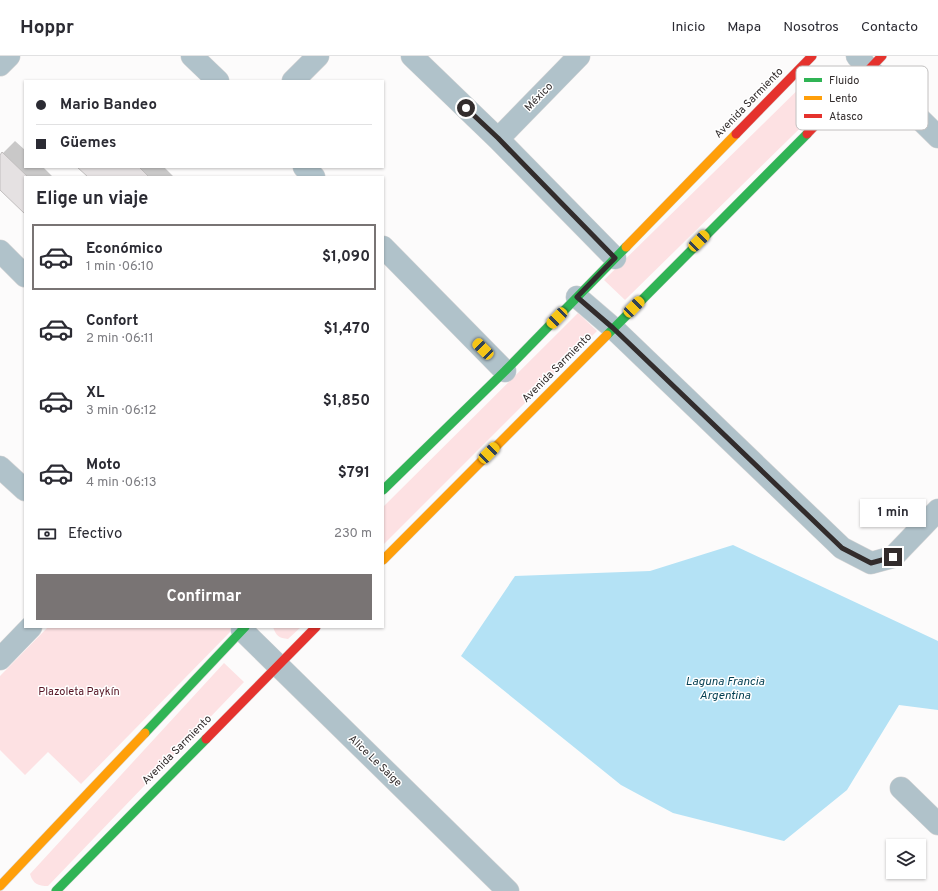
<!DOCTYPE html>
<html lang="es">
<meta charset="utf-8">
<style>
:root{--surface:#fff;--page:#f2f2f3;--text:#2b2b33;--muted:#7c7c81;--line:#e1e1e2;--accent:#797474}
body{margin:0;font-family:Overpass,sans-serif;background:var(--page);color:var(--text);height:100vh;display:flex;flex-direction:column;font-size:15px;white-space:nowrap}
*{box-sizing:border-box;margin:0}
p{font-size:13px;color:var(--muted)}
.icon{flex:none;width:22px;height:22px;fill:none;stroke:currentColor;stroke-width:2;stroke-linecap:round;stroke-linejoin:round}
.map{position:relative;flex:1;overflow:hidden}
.sheet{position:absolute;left:24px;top:120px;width:360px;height:452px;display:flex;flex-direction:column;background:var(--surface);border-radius:0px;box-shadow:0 1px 3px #0004}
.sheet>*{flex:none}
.guide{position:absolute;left:24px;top:24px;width:360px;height:88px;border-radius:0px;box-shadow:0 1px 3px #0004;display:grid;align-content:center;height:88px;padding:0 12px;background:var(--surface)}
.fabs{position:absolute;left:886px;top:783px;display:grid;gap:8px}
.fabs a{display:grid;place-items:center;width:40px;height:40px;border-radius:0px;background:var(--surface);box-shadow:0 1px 3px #0004;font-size:20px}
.end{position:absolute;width:18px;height:18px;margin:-9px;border:5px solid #322c2c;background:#fff;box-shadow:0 0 0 2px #fff}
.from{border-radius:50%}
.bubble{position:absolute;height:28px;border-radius:0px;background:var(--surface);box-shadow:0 1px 3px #0004;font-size:13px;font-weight:700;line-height:28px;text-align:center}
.car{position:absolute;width:12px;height:24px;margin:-12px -6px;border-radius:5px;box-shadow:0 0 3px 1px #0007;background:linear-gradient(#f5c518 24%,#345 0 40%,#f5c518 0 76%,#345 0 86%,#f5c518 0)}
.guide b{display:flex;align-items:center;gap:14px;height:38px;font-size:15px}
.guide b+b{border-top:1px solid var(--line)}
.guide i{width:10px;height:10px;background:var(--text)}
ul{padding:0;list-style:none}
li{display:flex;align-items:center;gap:12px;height:66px;margin:0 8px 6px;padding:0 4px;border:2px solid transparent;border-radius:0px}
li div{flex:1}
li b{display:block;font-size:15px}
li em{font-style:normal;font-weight:700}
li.selected{border-color:var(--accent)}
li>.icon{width:36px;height:36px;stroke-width:1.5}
h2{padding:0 12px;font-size:18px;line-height:48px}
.pay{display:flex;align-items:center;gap:10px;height:44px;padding:0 12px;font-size:15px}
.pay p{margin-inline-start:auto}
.cta{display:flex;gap:8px;margin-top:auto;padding:8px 12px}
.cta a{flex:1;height:46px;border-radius:0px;background:var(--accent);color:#fff;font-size:16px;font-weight:700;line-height:46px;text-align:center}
header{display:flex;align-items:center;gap:24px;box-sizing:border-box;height:56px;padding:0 20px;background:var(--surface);border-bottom:1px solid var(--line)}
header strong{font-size:19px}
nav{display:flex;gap:22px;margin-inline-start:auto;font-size:14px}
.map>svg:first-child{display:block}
.green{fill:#fde1e3}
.water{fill:#b4e2f5}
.shadow{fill:#0003}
.building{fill:#e5e1e2;stroke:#c1bebe}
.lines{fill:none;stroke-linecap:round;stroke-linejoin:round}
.street-casing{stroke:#d8d6d6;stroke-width:23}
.fast-casing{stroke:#d8d6d6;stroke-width:10}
.slow-casing{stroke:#d8d6d6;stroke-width:10}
.jam-casing{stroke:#d8d6d6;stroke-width:10}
.street{stroke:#b0c2ca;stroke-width:22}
.fast{stroke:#30b455;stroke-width:9}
.slow{stroke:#ff9f0a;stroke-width:9}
.jam{stroke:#e5322d;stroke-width:9}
.route{stroke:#322c2c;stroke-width:5}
.labels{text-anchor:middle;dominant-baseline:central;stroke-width:3;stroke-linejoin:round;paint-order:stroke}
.street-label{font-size:11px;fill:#322c2c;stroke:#fff}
.park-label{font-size:11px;fill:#551423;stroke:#fff}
.water-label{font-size:12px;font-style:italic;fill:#013d50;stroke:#fff}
.key{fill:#fff;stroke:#c2c0c0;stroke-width:1}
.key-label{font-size:11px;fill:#322c2c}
</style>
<header>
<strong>Hoppr</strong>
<nav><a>Inicio</a><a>Mapa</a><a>Nosotros</a><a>Contacto</a></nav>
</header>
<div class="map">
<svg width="938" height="835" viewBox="0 0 938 835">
<rect width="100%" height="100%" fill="#fcfbfb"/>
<!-- green -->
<path class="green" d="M821 11 841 32 625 244 604 224Z
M578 257 597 275 383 489V451Z
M48 571H235L81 728 48 696 25 719 0 694V620Z
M273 571H301L288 583C279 582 276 580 273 571Z
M224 607 244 626 48 830C38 830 33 828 30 818Z"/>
<!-- water -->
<path class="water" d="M733 489 938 585V654L899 649 847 734 784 785 673 757 621 729 461 600 515 520 650 515Z"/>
<!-- shadow -->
<path class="shadow" d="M15 85 25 94V111H43L53 121H25V157L0 133V100Z
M79 111H164L174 121H89Z"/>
<!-- building -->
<path class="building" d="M2 96 28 121H25V158L0 134V99Z
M77 111H139L149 121H88Z"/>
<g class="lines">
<defs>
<path id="street" d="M192 0 218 25
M412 0 498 83 615 202
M857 0 869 13 938 81
M0 9 9 0
M293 25 318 0
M498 83 579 0
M304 111 314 121
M383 191 505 315
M0 195 25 220
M577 241 613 272 842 492 871 507 893 501 938 454
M0 411 25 434
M242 574 508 835
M0 603 31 571
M901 732 938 768"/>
<path id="fast" d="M607 279 807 78
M383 434 505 315 626 191
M145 677 245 571
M56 835 206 683"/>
<path id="slow" d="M626 191 736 78
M383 504 607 279
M0 830 145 677"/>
<path id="jam" d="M736 78 812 0
M807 78 882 0
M206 683 316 571"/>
</defs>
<!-- street casing -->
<use href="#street" class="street-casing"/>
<!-- fast casing -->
<use href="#fast" class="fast-casing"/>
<!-- slow casing -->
<use href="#slow" class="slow-casing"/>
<!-- jam casing -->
<use href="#jam" class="jam-casing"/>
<!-- street -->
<use href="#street" class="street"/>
<!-- fast -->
<use href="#fast" class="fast"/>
<!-- slow -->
<use href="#slow" class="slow"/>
<!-- jam -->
<use href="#jam" class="jam"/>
</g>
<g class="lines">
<!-- route -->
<path class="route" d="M466 52 498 82 615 202 577 241 613 272 842 492 871 507 893 501"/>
</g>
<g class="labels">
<!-- street labels -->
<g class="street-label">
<text transform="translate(539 41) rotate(-46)">México</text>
<text transform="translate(749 47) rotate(-46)">Avenida Sarmiento</text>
<text transform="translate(557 312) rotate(-45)">Avenida Sarmiento</text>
<text transform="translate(177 694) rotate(-45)">Avenida Sarmiento</text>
<text transform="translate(375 705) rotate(44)">Alice Le Saige</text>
</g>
<!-- park labels -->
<g class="park-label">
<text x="79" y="636">Plazoleta Paykín</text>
</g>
<!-- water labels -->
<g class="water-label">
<text x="725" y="626">Laguna Francia<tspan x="725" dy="14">Argentina</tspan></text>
</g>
</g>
<!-- legend -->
<rect x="796" y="10" width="132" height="64" rx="6" class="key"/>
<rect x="804" y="22" width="18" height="4" fill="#30b455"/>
<rect x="804" y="40" width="18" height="4" fill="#ff9f0a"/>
<rect x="804" y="58" width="18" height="4" fill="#e5322d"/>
<g class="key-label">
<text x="829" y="28">Fluido</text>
<text x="829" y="46">Lento</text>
<text x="829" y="64">Atasco</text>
</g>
</svg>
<div class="fabs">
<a><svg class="icon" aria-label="layers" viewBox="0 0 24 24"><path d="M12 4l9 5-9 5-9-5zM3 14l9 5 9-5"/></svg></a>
</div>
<i class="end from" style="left:466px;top:52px"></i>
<i class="end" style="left:893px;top:501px"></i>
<div class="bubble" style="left:860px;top:443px;width:66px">1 min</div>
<i class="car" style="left:699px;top:185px;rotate:45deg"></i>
<i class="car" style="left:634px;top:251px;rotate:45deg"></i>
<i class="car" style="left:557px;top:262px;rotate:224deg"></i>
<i class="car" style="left:483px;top:293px;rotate:315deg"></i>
<i class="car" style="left:489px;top:397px;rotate:45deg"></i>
<div class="guide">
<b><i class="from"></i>Mario Bandeo</b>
<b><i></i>Güemes</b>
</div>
<section class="sheet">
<h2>Elige un viaje</h2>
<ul>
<li class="selected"><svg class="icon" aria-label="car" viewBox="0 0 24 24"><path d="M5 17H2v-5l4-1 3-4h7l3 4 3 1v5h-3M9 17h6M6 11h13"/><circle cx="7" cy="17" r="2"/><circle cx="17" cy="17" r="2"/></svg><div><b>Económico</b><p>1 min · 06:10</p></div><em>$1,090</em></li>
<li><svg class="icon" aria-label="car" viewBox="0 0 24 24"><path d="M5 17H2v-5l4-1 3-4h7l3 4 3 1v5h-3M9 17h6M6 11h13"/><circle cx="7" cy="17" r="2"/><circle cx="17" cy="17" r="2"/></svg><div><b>Confort</b><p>2 min · 06:11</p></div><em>$1,470</em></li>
<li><svg class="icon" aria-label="car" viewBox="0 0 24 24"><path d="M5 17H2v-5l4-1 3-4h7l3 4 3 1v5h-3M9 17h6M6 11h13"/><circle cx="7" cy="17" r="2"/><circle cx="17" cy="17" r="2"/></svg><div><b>XL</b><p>3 min · 06:12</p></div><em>$1,850</em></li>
<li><svg class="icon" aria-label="car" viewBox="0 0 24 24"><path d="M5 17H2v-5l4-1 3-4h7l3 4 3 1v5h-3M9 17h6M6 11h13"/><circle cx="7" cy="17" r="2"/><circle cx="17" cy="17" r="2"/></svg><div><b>Moto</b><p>4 min · 06:13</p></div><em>$791</em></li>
</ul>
<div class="pay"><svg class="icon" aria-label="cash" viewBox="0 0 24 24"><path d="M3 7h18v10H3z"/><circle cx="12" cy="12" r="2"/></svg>Efectivo<p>230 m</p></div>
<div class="cta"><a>Confirmar</a></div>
</section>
</div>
